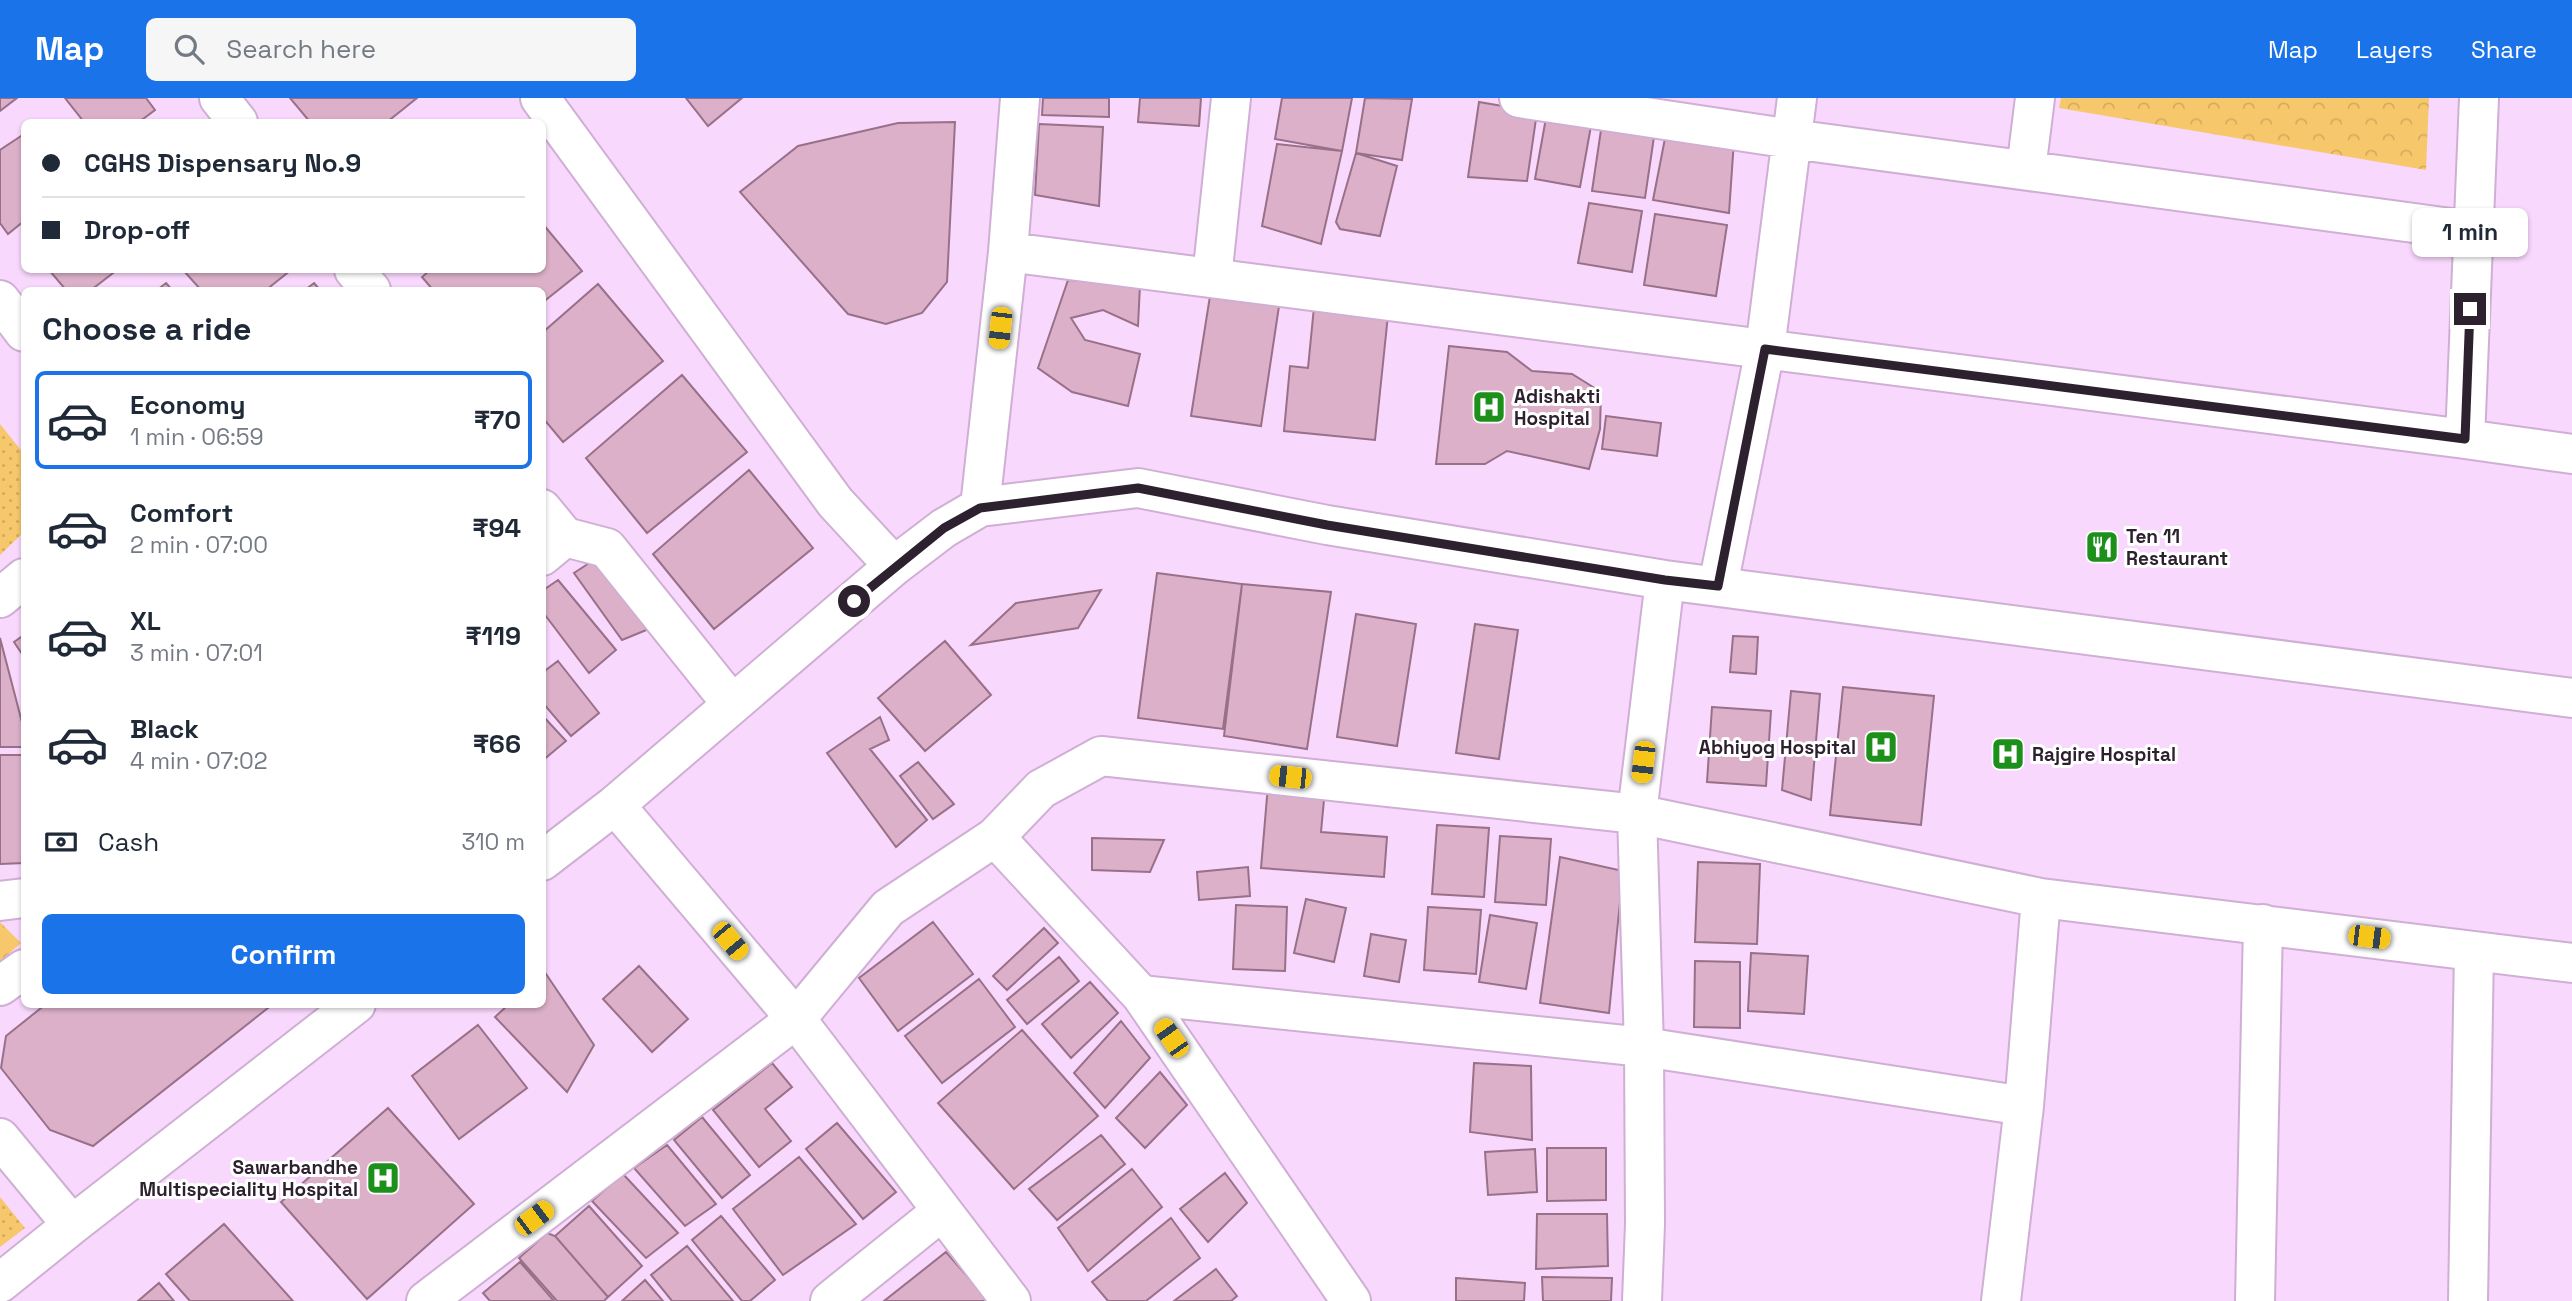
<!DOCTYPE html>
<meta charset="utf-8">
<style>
:root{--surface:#fff;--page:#f6f6f7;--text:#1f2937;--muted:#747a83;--line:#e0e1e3;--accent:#1a73e8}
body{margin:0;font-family:"Space Grotesk",sans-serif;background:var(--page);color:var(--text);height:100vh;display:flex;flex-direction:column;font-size:26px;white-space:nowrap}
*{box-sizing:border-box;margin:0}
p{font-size:23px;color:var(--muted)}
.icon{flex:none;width:38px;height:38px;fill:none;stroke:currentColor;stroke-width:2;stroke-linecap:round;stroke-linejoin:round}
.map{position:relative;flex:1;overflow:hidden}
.details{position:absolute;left:21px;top:189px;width:525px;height:721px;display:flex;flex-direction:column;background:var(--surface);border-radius:10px;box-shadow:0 2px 5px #0004}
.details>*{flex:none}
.banner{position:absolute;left:21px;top:21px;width:525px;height:154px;border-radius:10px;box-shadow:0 2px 5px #0004;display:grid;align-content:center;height:154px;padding:0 21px;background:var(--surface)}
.end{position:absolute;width:32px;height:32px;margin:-16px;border:9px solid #2d212f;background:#fff;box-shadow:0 0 0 4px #fff}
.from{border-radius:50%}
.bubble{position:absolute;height:49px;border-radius:10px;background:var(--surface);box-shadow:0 2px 5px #0004;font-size:23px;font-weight:600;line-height:49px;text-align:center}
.car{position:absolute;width:21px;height:42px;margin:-21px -10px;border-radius:9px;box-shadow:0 0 5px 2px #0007;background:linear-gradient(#f5c518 24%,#345 0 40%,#f5c518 0 76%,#345 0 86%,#f5c518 0)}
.banner b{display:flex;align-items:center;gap:24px;height:66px;font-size:26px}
.banner b+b{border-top:2px solid var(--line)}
.banner i{width:18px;height:18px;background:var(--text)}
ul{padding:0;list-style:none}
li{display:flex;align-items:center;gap:21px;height:98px;margin:0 14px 10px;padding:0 7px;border:4px solid transparent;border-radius:10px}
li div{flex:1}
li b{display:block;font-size:26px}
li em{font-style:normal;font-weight:600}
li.current{border-color:var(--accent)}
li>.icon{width:63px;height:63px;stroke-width:1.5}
h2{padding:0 21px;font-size:32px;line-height:84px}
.pay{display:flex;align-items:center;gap:18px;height:77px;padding:0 21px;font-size:26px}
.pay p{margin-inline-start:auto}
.cta{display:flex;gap:14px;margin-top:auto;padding:14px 21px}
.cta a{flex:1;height:80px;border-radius:10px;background:var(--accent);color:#fff;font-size:28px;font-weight:600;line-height:80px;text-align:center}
header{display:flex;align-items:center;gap:42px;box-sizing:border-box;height:98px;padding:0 35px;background:var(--accent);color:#fff}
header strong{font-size:33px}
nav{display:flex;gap:38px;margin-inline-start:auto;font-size:24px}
.search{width:490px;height:63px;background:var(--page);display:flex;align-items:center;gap:18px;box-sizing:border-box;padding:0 24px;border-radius:10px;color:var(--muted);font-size:26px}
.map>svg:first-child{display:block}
.grass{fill:url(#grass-dots)}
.forest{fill:url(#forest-crowns)}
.building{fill:#dcb0c9;stroke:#987088;stroke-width:2}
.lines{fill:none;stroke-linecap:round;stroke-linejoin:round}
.minor-casing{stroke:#cfafd3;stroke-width:42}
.minor{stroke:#fff;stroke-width:38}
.route{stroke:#2d212f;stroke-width:9}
.labels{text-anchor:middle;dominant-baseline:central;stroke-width:6;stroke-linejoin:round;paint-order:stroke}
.poi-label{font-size:19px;font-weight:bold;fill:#2d212f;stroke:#fff;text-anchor:start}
</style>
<header>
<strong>Map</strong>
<div class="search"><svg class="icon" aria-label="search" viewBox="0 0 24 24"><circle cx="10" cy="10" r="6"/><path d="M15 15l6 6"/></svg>Search here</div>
<nav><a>Map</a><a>Layers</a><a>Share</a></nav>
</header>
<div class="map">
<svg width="2572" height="1203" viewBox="0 0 2572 1203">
<defs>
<pattern id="grass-dots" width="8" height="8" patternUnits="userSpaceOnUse" patternTransform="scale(1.75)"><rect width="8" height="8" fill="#f7c86b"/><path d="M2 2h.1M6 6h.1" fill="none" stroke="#d4ac5d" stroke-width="1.8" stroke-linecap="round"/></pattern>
<pattern id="forest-crowns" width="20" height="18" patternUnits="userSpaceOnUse" patternTransform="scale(1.75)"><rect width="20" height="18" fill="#f7c86b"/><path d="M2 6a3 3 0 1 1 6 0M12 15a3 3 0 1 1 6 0" fill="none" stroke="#d4ac5d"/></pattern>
</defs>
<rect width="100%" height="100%" fill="#f9d8fd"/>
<!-- grass -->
<path class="grass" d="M0 326 24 356V434L0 457Z
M0 1099 25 1130 0 1149Z"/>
<!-- forest -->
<path class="forest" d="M2061 0H2429L2426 72 2059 10Z
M0 824 21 845 0 863Z"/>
<!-- building -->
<path class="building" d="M0 0H17L0 13Z
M65 0H146L155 12 139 24H84Z
M290 0H417L387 24H310Z
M686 0H742L708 28Z
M1043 0H1109V19L1042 17Z
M1140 0H1201L1199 28 1138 24Z
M1282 0H1352L1342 53 1275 41Z
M1365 0 1412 1 1402 62 1356 55Z
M1479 4 1537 14 1527 83 1468 79Z
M1546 20 1591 28 1580 89 1535 81Z
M955 24 947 184 922 215 886 226 848 216 740 94 798 48 898 25Z
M1602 25 1655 32 1645 100 1592 93Z
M1039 26 1103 29 1099 108 1035 97Z
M1667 30 1734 42 1729 115 1653 102Z
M24 36V123L8 136 0 125V52Z
M1277 46 1342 53 1321 146 1262 128Z
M1356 55 1397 68 1380 138 1340 131 1336 124Z
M1589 105 1642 113 1632 174 1578 165Z
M1655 116 1727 127 1716 198 1644 187Z
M542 125 582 173 542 205V192H433L422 179 430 172H542Z
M49 172H117L91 192H66Z
M183 172H291L266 192H201Z
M1068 182 1140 187 1138 228 1103 212 1071 220 1085 242 1140 256 1128 308 1072 294 1038 270Z
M166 185 172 192H157Z
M314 185 320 192H305Z
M598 186 663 263 563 344 542 319V235Z
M1210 198 1279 208 1261 328 1191 318Z
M1314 209 1388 217 1375 342 1284 333 1290 268 1308 270Z
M1449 248 1507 254 1532 273 1572 276 1601 294 1600 331 1589 371 1507 353 1485 366H1436Z
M682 277 747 354 647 435 586 360Z
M1606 318 1661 325 1657 358 1602 351Z
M749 372 813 450 714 531 653 456Z
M597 460 656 528 622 542 574 475Z
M1157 475 1242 486 1223 631 1138 620Z
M558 482 616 552 589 575 542 513V493Z
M1242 486 1331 494 1307 651 1224 638Z
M1101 492 1078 530 971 547 1016 505Z
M1356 516 1416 526 1397 648 1337 639Z
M1475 526 1518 532 1499 661 1456 655Z
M24 537V559L14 544Z
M1733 538 1758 539 1756 576 1730 574Z
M0 540 24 632V649H0Z
M945 543 991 597 925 653 878 600Z
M558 563 599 615 571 638 542 604V575Z
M1843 589 1934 598 1921 727 1830 717Z
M1791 593 1820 596 1811 702 1782 692Z
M1712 609 1771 613 1766 688 1707 684Z
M542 617 566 643 542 663Z
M880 619 889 642 870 651 927 722 896 749 827 655Z
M0 657H24V765L0 766Z
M918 664 954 706 933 721 900 678Z
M1268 687 1325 691 1321 734 1387 739 1384 779 1261 770Z
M1437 727 1489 730 1484 799 1432 796Z
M1500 738 1551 741 1546 807 1495 804Z
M1092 740 1164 742 1150 774 1092 772Z
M1560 759 1623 773 1609 915 1540 905Z
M1698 764 1760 766 1757 846 1695 844Z
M1248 769 1250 798 1199 802 1197 774Z
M1306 801 1346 810 1334 864 1294 855Z
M1236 807 1287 809 1285 873 1233 871Z
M1428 809 1481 812 1476 876 1424 872Z
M1490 817 1537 825 1526 891 1479 884Z
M933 824 973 876 898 933 859 880Z
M1044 830 1058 845 1007 892 993 878Z
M1371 836 1406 842 1399 884 1364 878Z
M1751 855 1808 858 1804 916 1748 913Z
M1059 859 1079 883 1027 926 1007 902Z
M1695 863 1740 864V930L1694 929Z
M639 868 688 921 652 954 603 901Z
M544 873 594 947 567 994 495 919 509 906H542Z
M979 881 1015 929 942 985 905 938Z
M1090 884 1118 915 1071 960 1042 926Z
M46 906H273L93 1048 50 1032 1 970 6 938Z
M1121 923 1150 960 1105 1010 1074 975Z
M478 927 527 990 459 1041 412 978Z
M1022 932 1098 1018 1014 1091 938 1005Z
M772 965 792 989 765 1011 791 1043 759 1069 713 1012Z
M1474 965 1531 968 1532 1042 1470 1034Z
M1160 974 1187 1007 1145 1050 1116 1020Z
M388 1010 474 1106 367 1201 281 1104Z
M702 1019 750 1077 722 1100 674 1042Z
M837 1025 896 1094 863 1121 806 1051Z
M1101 1037 1125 1066 1057 1122 1029 1091Z
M667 1047 716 1106 685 1128 634 1070Z
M1547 1050H1606V1102L1547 1103Z
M1535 1051 1537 1094 1488 1097 1485 1054Z
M799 1059 856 1126 783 1177 733 1111Z
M1132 1071 1162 1109 1088 1173 1058 1130Z
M1225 1075 1247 1105 1208 1144 1180 1111Z
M623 1076 678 1135 646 1160 592 1103Z
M589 1108 642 1168 608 1199 555 1138Z
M1537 1116H1607L1608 1168 1536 1171Z
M721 1118 775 1182 750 1203H742L692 1142Z
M1171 1120 1200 1160 1146 1203H1108L1092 1184Z
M224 1126 293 1203H190L166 1176Z
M547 1135 555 1138 608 1199 604 1203H557L519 1160Z
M687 1148 733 1203H672L651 1177Z
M946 1154 987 1201 985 1203H884Z
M520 1164 554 1203H490L483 1195Z
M1216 1171 1237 1198 1231 1203H1174Z
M1542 1179 1612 1180 1611 1203H1543Z
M1456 1180 1525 1185 1524 1203H1456Z
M645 1182 663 1203H622Z
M159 1185 174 1203H138Z"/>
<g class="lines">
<defs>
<path id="minor" d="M219 0 238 24
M540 0 835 404 894 468
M1519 0 1792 41 2473 133
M2479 0 2465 341 2572 356
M2026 72 2035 0
M1008 154 2465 341
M354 172 371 192
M1212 180 1231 0
M0 202 24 234
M980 409 1008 154 1020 0
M542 411 565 439 542 458
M565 439 607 450 732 606
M1718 488 1765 251 1797 0
M0 500 24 480
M615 707 796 921 1011 1203
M995 739 1141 897 1351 1203
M542 763 615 707 894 468 944 430 980 409 1138 390 1327 427 1665 482 2572 600
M0 803 24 800
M0 888 24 871
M1141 897 1644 949 2024 1008 2001 1203
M2024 1008 2041 800
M0 1040 72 1127
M0 1185 72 1127 356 906
M426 1203 796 921 888 810 995 739 1041 691 1101 658 1637 716 2041 800 2572 865
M830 1203 942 1113
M1642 1203 1645 1126 1644 949 1637 716 1665 482
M2255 1203 2263 826
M2468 1203 2474 853"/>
</defs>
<!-- minor casing -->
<use href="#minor" class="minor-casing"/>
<!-- minor -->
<use href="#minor" class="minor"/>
</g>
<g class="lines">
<!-- route -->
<path class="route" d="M854 503 944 430 980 410 1138 390 1327 427 1665 482 1718 488 1765 251 2465 341 2470 211"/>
</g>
<!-- icons -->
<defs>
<symbol id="hospital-square" viewBox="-11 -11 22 22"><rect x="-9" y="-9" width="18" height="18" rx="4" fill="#1d901b" stroke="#fff"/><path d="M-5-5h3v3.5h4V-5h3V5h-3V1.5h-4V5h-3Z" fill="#fff"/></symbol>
<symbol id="restaurant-square" viewBox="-11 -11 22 22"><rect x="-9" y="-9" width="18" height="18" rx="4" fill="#1d901b" stroke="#fff"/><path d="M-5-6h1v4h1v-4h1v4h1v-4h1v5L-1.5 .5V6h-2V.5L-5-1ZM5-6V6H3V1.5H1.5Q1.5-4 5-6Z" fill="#fff"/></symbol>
</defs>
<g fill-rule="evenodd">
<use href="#hospital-square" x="1470" y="290" width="38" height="38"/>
<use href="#restaurant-square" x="2083" y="430" width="38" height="38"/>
<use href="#hospital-square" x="1862" y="630" width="38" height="38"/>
<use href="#hospital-square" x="1989" y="637" width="38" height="38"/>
<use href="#hospital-square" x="364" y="1061" width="38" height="38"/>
</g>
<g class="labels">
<!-- poi labels -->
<g class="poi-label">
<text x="1514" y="298">Adishakti<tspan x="1514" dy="22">Hospital</tspan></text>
<text x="2126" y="438">Ten 11<tspan x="2126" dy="22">Restaurant</tspan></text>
<text x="1856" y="649" text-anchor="end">Abhiyog Hospital</text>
<text x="2032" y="656">Rajgire Hospital</text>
<text x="358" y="1069" text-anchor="end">Sawarbandhe<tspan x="358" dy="22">Multispeciality Hospital</tspan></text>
</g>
</g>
</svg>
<i class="end from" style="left:854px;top:503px"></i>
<i class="end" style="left:2470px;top:211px"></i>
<div class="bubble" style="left:2412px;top:110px;width:116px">1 min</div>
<i class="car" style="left:1000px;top:230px;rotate:186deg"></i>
<i class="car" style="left:1643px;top:664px;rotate:187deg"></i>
<i class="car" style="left:1290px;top:679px;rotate:276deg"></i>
<i class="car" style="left:2369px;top:839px;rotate:97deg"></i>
<i class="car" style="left:730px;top:843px;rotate:140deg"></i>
<i class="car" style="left:1171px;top:940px;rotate:325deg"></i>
<i class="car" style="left:534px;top:1120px;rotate:53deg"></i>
<div class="banner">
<b><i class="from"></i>CGHS Dispensary No.9</b>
<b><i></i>Drop-off</b>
</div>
<section class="details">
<h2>Choose a ride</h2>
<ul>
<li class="current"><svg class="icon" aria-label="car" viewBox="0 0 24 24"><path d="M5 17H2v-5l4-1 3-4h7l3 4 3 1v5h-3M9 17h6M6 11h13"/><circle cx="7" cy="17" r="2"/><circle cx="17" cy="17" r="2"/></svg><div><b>Economy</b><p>1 min · 06:59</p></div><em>₹70</em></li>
<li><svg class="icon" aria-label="car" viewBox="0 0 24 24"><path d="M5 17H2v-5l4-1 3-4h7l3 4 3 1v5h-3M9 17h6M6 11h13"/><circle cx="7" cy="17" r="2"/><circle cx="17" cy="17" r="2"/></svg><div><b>Comfort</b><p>2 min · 07:00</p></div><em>₹94</em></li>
<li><svg class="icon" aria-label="car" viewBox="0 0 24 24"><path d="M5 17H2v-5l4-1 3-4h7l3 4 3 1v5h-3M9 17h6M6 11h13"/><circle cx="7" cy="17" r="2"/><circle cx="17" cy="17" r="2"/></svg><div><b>XL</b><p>3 min · 07:01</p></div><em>₹119</em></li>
<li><svg class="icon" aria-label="car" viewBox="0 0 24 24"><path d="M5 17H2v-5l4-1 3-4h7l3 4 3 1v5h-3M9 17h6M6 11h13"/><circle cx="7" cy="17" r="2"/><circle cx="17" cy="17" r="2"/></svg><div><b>Black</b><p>4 min · 07:02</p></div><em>₹66</em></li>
</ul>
<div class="pay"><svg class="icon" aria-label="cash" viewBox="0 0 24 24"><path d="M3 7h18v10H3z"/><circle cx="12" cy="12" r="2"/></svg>Cash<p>310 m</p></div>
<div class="cta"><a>Confirm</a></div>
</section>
</div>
